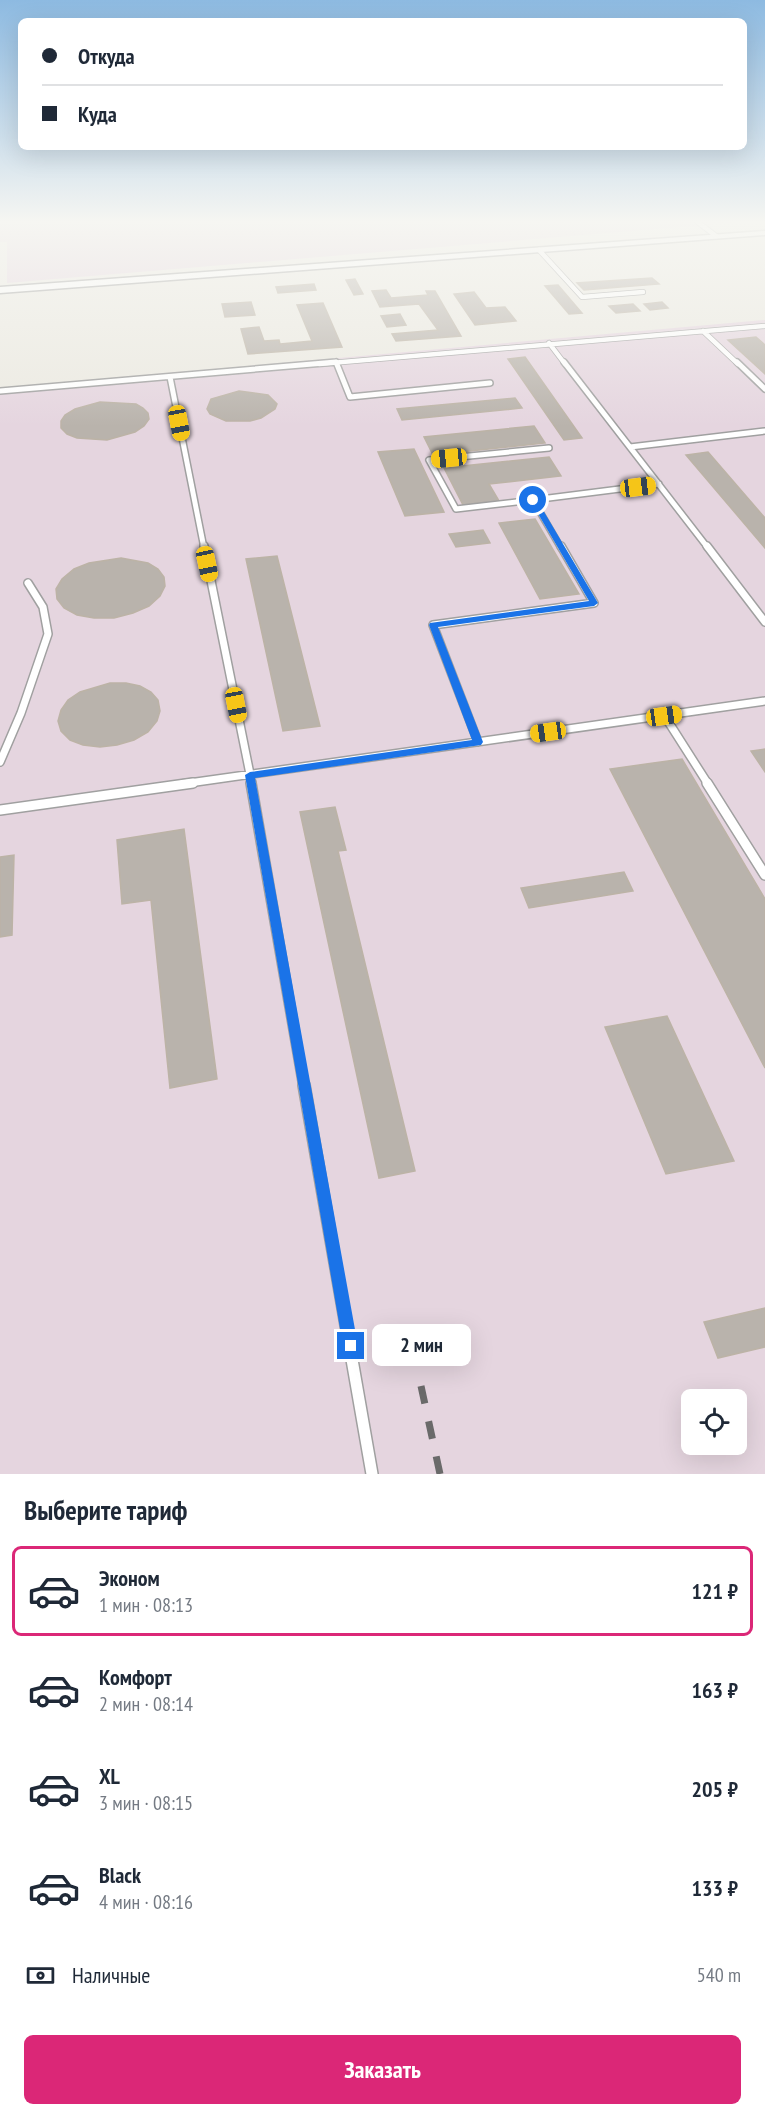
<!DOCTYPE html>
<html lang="ru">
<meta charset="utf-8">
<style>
:root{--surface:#fff;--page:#f2f2f3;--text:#1f2937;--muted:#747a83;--line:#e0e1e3;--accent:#db2777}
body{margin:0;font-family:"PT Sans Narrow",sans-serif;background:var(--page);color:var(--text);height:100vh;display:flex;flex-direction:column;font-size:22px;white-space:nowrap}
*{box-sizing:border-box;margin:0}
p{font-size:20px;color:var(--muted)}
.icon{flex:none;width:33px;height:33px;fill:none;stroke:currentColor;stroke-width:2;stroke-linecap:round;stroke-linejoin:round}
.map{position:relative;height:1474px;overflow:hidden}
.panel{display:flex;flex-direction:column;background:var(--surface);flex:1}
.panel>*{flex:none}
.hud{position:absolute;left:18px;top:18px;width:729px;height:132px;border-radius:9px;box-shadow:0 6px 24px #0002;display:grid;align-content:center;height:132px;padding:0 24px;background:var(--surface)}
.controls{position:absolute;left:681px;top:1389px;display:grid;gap:12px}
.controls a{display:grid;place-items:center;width:66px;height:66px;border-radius:9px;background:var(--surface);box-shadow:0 6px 24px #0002;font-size:30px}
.end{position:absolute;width:27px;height:27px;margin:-14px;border:8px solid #1a73e8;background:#fff;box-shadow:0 0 0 3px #fff}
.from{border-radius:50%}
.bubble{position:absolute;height:42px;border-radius:9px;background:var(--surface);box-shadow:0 6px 24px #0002;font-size:20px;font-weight:600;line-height:42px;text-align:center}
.car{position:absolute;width:18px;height:36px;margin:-18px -9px;border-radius:8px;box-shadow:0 0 4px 2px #0007;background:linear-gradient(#f5c518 24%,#345 0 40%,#f5c518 0 76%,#345 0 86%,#f5c518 0)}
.hud b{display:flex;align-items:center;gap:21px;height:57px;font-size:22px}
.hud b+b{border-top:2px solid var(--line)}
.hud i{width:15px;height:15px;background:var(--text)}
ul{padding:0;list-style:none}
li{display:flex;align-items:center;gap:18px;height:90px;margin:0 12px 9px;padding:0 12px;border:3px solid transparent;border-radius:9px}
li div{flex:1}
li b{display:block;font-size:22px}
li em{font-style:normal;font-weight:600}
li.current{border-color:var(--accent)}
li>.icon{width:54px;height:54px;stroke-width:1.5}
h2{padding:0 24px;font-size:27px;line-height:72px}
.pay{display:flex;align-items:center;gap:15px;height:66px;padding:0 24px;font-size:22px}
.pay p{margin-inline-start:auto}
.button{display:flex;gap:12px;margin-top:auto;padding:12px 24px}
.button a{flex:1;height:69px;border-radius:9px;background:var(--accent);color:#fff;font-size:24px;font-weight:600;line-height:69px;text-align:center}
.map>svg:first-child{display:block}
.industrial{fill:#e5d5df;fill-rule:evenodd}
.building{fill:#b9b3ac;stroke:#bcb3a6;stroke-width:1.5}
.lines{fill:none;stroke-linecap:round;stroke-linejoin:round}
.service-far4-casing{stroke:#a0a0a0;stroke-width:6}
.service-far3-casing{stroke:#a0a0a0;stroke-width:8}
.service-far2-casing{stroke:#a0a0a0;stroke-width:10}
.service-far1-casing{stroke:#a0a0a0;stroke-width:12}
.service-casing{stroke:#a0a0a0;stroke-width:14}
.minor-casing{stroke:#a0a0a0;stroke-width:3}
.service-far4{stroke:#fff;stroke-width:4.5}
.service-far3{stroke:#fff;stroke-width:5}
.service-far2{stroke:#fff;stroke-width:7}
.service-far1{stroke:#fff;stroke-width:9}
.service{stroke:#fff;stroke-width:11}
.minor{fill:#fff;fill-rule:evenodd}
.rail{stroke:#6a6a6a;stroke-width:7;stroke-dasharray:18 18;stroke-linecap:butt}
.route{fill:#1a73e8}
</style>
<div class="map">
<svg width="765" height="1474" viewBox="0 0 765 1474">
<rect width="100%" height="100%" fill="#eceae2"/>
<!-- industrial -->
<path class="industrial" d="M0 220H764L7 283V242H0Z
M765 320V1474H0V388ZM692 1400H736V1444H692Z"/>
<!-- building -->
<path class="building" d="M652 278 659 284 584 290 577 283Z
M355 279 363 294 354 295 346 280Z
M314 284 316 290 278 293 276 287Z
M558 285 582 313 569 314 545 286Z
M386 290 391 298 428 295 426 291H435L461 336 396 341 392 334 438 330 419 304 380 307 372 291Z
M474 292 486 308 505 307 516 321 475 325 454 294Z
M251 302 255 315 225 317 222 304Z
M662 302 668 308 650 310 644 304Z
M323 303 342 347 248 354 241 329 259 327 264 341 279 340 280 344 312 341 297 305Z
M633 304 640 311 616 313 609 306Z
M400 314 406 325 387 327 381 316Z
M756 337 765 345V374L728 340Z
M525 357 582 438 564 440 508 359Z
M239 391 268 395 277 404 275 409 261 418 250 421H226L210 414 207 409 211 399Z
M515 398 522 408 402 420 397 409Z
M100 402 136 404 143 408 148 413 149 419 144 426 135 432 107 440 77 438 67 434 61 428V421L65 415 75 409Z
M534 426 545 443 433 455 424 437Z
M414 449 444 512 405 516 378 452Z
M708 452 765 518V548L686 455Z
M549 457 561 476 489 484 499 501 463 505 444 468Z
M535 519 579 594 540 599 499 523Z
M483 530 490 543 456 547 449 534Z
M277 556 320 726 283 731 246 559Z
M121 558 148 563 158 569 164 577 165 586 160 596 149 606 133 613 114 618H94L77 615 64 608 57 599 56 589 62 579 74 569 89 563Z
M110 683H126L140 686 151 692 158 700 160 711 157 721 148 732 134 740 117 745 100 747 83 745 70 740 61 731 58 721 61 710 68 700 80 692Z
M765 749V772L751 751Z
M682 759 765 899V1068L610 769Z
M335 807 346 850 338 851 415 1171 379 1178 300 812Z
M184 829 217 1079 170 1088 151 900 122 904 117 840Z
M14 855 12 935 0 937V857Z
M624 872 633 891 529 908 521 888Z
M667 1016 734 1161 666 1174 605 1027Z
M765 1308V1347L718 1358 704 1322Z"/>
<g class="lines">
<defs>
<path id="service-far4" d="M695 220 716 236
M539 250 582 297 643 292
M703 331 738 364
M549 343 565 364
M319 364 765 326"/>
<path id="service-far3" d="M336 362 350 397 490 383
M564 362 708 548
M737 362 765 389
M170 377 204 548
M0 391 336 362
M630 447 765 431
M533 500 456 509 429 460 549 448
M561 548 533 500 659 484"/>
<path id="service-far2" d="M204 546 252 784
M707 546 765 622
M664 715 708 784
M478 742 433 625 594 603 561 546
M0 762 21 713 48 634 43 607 28 583
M182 784 765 701"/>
<path id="service-far1" d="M251 783 304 1087
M707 783 765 875
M0 810 193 783"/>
<path id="service" d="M304 1085 372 1474"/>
<path id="minor" d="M765 231V235L0 293V287Z"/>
</defs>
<!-- service-far4 casing -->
<use href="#service-far4" class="service-far4-casing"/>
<!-- service-far3 casing -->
<use href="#service-far3" class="service-far3-casing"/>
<!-- service-far2 casing -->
<use href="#service-far2" class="service-far2-casing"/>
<!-- service-far1 casing -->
<use href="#service-far1" class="service-far1-casing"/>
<!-- service casing -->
<use href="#service" class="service-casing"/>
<!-- minor casing -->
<use href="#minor" class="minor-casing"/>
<!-- service-far4 -->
<use href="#service-far4" class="service-far4"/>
<!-- service-far3 -->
<use href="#service-far3" class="service-far3"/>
<!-- service-far2 -->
<use href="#service-far2" class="service-far2"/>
<!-- service-far1 -->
<use href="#service-far1" class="service-far1"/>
<!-- service -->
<use href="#service" class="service"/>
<!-- minor -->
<use href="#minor" class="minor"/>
<!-- rail -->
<path class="rail" d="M421 1386 440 1474"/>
</g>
<!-- sky -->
<linearGradient id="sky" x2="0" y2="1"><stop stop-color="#8dbae1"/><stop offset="0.52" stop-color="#f6f6f2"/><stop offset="1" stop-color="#f6f6f2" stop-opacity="0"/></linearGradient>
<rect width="765" height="426" fill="url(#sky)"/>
<!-- route -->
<path class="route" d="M533 497 537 500 598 603 594 606 438 627 483 742 481 745 255 778 358 1346 356 1352 351 1354 345 1352 343 1346 245 775 250 772 472 740 429 625 430 623 589 601 530 500Z"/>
</svg>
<div class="controls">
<a><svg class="icon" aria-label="locate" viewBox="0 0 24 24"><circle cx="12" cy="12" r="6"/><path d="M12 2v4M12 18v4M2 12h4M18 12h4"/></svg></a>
</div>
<i class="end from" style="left:533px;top:500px"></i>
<i class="end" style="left:351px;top:1346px"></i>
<div class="bubble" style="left:372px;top:1324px;width:99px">2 мин</div>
<i class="car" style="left:179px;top:423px;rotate:169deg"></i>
<i class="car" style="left:449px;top:458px;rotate:264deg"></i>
<i class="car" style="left:638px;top:487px;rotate:83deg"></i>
<i class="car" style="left:207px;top:564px;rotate:168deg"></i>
<i class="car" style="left:236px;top:705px;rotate:169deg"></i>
<i class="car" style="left:664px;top:716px;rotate:82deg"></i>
<i class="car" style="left:548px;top:732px;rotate:262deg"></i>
<div class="hud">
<b><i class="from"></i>Откуда</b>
<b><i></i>Куда</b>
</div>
</div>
<section class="panel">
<h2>Выберите тариф</h2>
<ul>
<li class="current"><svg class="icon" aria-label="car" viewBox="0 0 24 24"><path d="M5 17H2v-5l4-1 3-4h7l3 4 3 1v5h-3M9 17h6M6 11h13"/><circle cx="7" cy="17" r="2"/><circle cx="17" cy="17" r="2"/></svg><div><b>Эконом</b><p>1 мин · 08:13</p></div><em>121 ₽</em></li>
<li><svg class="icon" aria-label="car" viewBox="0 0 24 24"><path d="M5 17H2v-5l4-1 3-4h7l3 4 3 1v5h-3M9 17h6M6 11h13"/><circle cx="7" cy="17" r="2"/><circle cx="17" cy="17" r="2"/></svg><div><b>Комфорт</b><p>2 мин · 08:14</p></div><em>163 ₽</em></li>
<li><svg class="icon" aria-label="car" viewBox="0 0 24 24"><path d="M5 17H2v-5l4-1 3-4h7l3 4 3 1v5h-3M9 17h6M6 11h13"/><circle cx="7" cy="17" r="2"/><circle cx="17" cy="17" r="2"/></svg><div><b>XL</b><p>3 мин · 08:15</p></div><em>205 ₽</em></li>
<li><svg class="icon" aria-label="car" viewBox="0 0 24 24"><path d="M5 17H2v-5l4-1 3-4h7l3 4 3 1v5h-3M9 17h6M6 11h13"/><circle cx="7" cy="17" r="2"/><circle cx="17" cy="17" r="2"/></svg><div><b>Black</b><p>4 мин · 08:16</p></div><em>133 ₽</em></li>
</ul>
<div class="pay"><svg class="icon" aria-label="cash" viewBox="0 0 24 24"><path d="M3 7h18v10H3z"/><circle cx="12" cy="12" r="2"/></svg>Наличные<p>540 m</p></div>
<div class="button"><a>Заказать</a></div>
</section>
